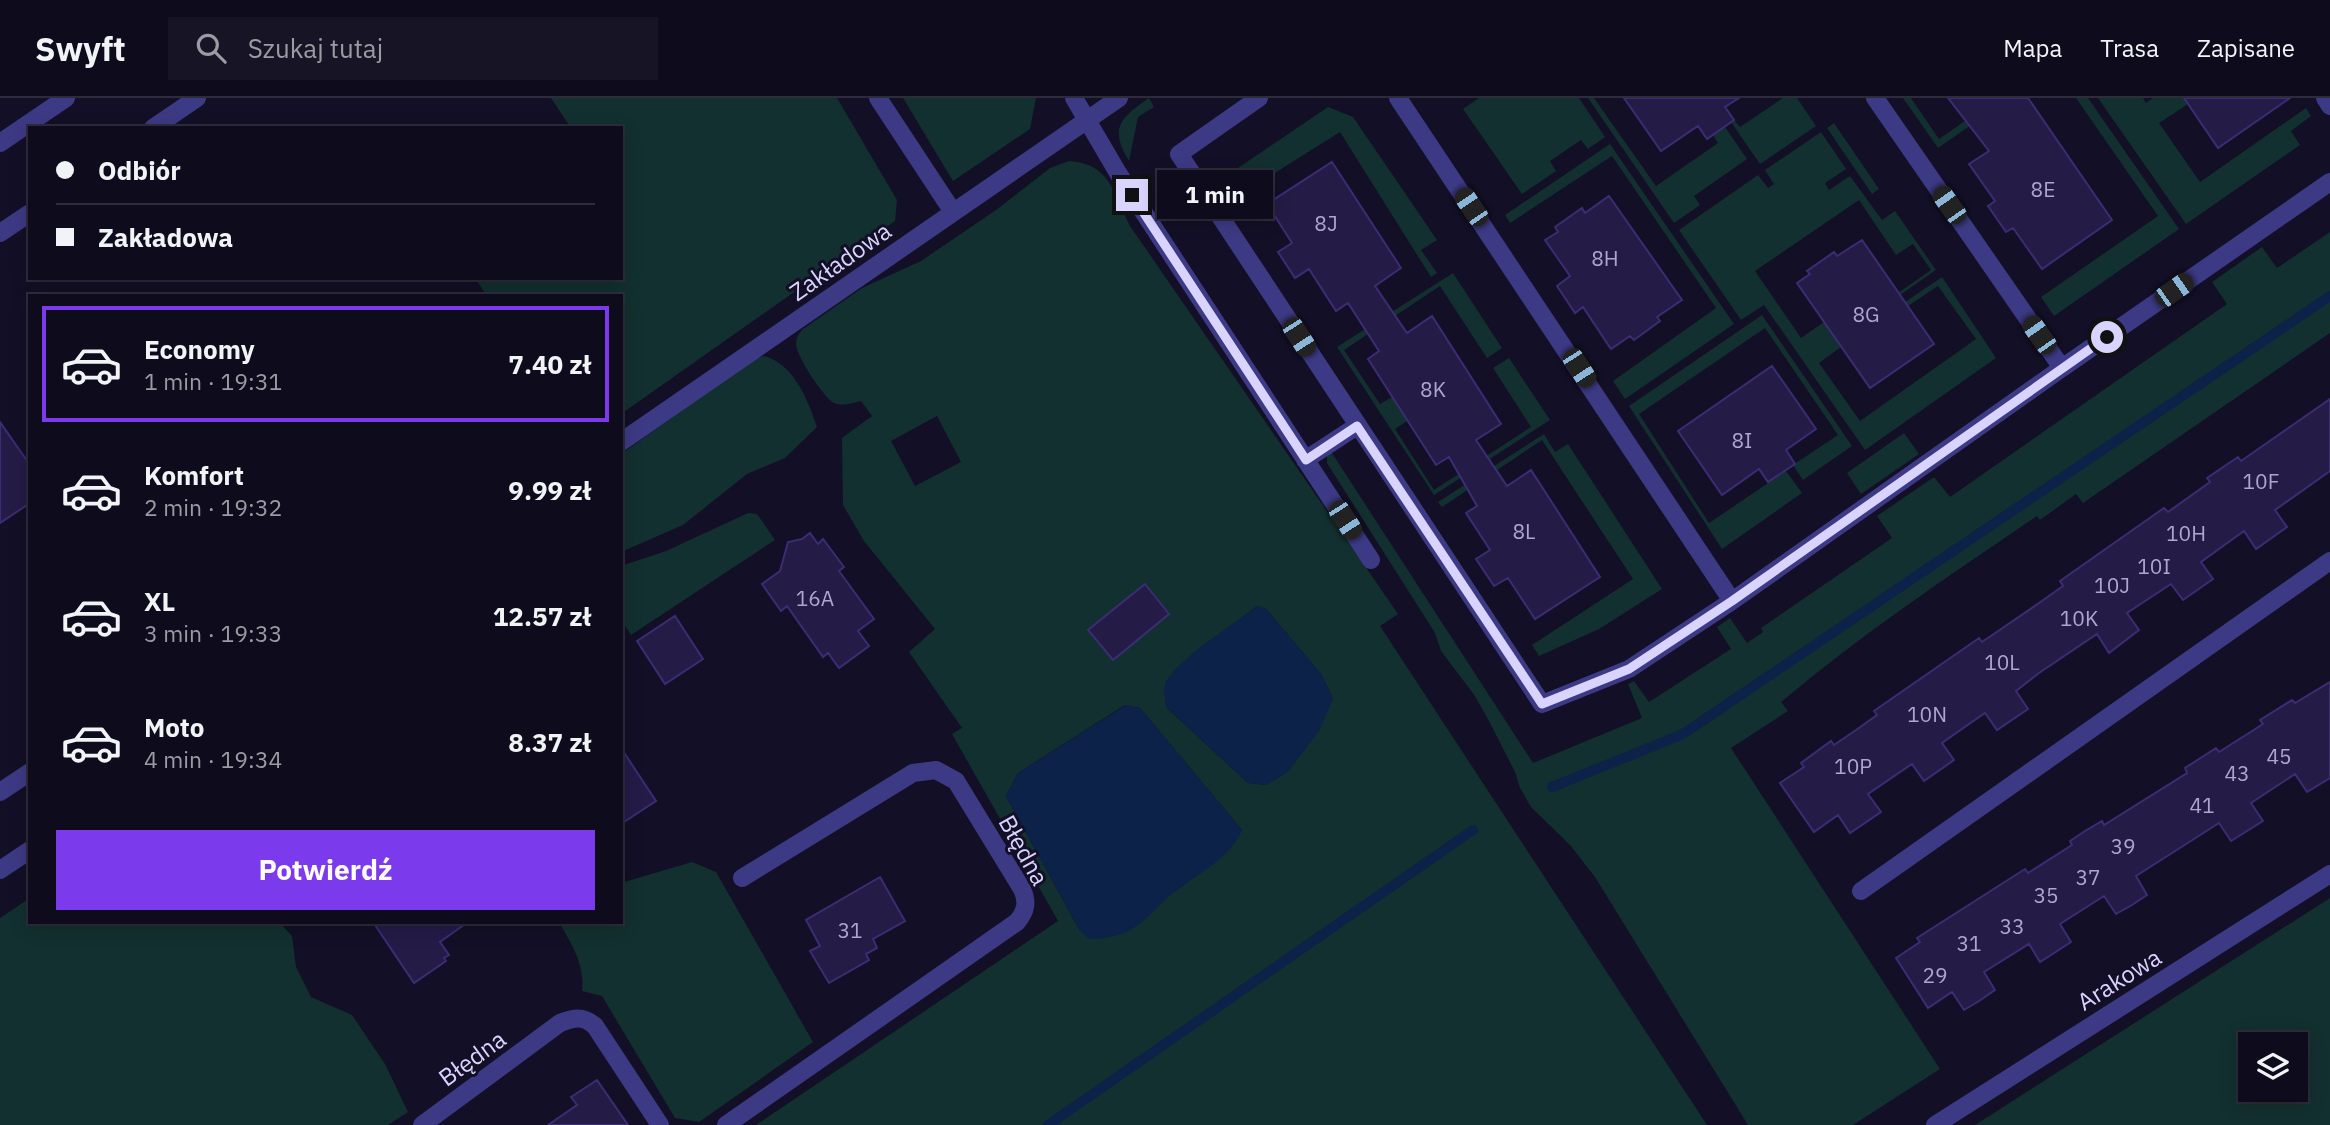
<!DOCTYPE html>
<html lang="pl">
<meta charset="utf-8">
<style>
:root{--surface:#0e0b1c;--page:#171425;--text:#f1f3f6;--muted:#9b9ba3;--line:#2e2b3b;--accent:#7c3aed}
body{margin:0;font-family:"IBM Plex Sans",sans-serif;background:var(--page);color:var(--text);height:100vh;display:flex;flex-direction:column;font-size:26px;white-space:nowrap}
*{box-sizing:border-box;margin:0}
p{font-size:23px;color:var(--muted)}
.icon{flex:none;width:38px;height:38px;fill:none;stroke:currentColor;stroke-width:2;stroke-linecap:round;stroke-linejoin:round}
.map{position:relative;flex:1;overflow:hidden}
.details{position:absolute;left:28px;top:196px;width:595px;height:630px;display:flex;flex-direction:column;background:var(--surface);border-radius:0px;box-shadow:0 4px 18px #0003,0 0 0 2px var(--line)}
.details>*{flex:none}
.banner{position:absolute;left:28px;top:28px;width:595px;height:154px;border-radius:0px;box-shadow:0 4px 18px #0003,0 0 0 2px var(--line);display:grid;align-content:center;height:154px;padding:0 28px;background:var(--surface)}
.tools{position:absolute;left:2238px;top:934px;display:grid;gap:14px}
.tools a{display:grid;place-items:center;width:70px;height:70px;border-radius:0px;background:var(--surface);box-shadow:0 4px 18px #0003,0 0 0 2px var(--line);font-size:35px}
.end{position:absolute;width:32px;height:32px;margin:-16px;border:9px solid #d9d4ff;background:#111;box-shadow:0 0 0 4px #111}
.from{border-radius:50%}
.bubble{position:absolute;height:49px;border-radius:0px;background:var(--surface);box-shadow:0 4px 18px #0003,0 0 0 2px var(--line);font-size:23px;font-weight:800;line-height:49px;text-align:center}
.car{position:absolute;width:21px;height:42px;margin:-21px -10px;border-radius:9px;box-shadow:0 0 5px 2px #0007;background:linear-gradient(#222 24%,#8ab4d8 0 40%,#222 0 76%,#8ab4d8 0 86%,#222 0)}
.banner b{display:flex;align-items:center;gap:24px;height:66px;font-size:26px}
.banner b+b{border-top:2px solid var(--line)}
.banner i{width:18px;height:18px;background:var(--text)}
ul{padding:12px 0 0;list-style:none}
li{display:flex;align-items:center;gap:21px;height:116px;margin:0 14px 10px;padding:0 14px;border:4px solid transparent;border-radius:0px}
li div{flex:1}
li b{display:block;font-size:26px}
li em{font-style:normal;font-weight:800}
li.on{border-color:var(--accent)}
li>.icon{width:63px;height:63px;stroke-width:1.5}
.button{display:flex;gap:14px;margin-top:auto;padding:14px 28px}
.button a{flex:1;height:80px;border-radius:0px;background:var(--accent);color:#fff;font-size:28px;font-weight:800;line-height:80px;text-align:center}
header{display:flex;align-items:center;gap:42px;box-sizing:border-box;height:98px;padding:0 35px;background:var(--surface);border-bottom:2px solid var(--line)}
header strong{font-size:33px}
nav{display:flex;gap:38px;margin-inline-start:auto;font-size:24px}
.search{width:490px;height:63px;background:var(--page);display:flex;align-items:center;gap:18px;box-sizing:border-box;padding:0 24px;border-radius:0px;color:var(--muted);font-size:26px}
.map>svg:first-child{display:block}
.green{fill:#12302f;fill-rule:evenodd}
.water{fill:#0c2248}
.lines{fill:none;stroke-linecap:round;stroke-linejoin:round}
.stream{stroke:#0c2248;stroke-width:10}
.building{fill:#241b47;stroke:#3b2d73;stroke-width:2}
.minor{stroke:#3d3a85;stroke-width:18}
.route{stroke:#d9d4ff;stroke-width:9}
.labels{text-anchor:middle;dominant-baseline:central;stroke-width:6;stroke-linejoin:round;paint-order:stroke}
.number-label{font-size:21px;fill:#aca6d1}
.street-label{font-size:24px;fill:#d9d4ff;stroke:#130f26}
</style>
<header>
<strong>Swyft</strong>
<div class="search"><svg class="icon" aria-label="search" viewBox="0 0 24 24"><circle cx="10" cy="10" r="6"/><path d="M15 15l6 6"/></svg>Szukaj tutaj</div>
<nav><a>Mapa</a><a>Trasa</a><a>Zapisane</a></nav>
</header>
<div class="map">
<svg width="2330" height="1027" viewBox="0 0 2330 1027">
<rect width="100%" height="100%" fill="#130f26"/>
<!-- green -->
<path class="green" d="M551 0H837L897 102 895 123 621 316V198H487L475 180H621V30H571Z
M903 0H1036L1030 31 953 83Z
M1149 0 1154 9 1138 19 1129 63C1109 30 1120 20 1149 0Z
M1479 0H1579L1605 39 1588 51 1581 42 1550 63 1556 73 1522 96 1463 11Z
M1588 0H1594L1656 88 1718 45 1713 37 1725 29 1747 61 1694 98 1700 107 1674 125Z
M1783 0H1797L1816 28 1760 66 1731 24 1734 22 1740 29Z
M1903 0H1911L1939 41 1998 0H2010L1938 50Z
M2076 0H2088L2179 131 2054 218 2041 199 2158 118Z
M2098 0H2143L2146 5 2153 0H2184L2188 6 2159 25 2200 84 2306 10 2311 18 2291 33 2300 47 2186 126Z
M1328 9 1353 19 1437 142 1421 152 1437 175 1431 179 1340 34 1240 97 1226 78Z
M1834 25 1879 91 1872 96 1827 30Z
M1821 34 1846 71 1825 85 1829 92 1850 78 1882 122 1895 113 1936 172 1900 197 1898 195 1931 172 1913 146 1896 157 1859 102 1755 173 1801 240 1824 224 1841 249 1819 265 1860 323 1976 241 1938 188 1908 208 1905 204 1942 179 1996 260 1865 352 1764 207 1741 222 1679 132 1758 77 1768 90 1774 86 1765 72Z
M1610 46 1734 226 1625 301 1613 283 1716 210 1612 58 1510 125 1505 117Z
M1069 63C1111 66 1113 95 1130 128L1398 516 1380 528 1707 1027H756L1058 823 952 636 962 630 909 554 935 531 864 443 843 407 842 340 872 318 861 303C852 305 843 309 834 305 824 300 796 258 796 246 796 240 799 235 803 231L862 190 921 163 996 112 1050 70ZM937 318 961 364 915 388 891 343ZM1257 508 1266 511 1321 576 1333 601 1266 687 1248 685 1167 610 1166 583 1192 557ZM1125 607 1140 610 1242 732 1219 761 1174 794 1080 833 1006 698 1018 675Z
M2330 134V235L2083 405 2076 396 2040 422 2037 418C1950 477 1862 536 1781 604L1788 613 1731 650 1940 971 1853 1027H1748L1595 779 1570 747 1531 709 1520 690 1515 674 1490 625 1475 598 1441 553 1435 535 1327 365V357L1330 352 1533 665 1642 620 1628 586 1634 583 1649 604 1731 551 1717 529 1730 520 1747 545 1763 534 1761 530 1892 440 1877 418 1934 379 1950 399 2227 206 2212 184 2262 149 2277 170Z
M1453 175 1502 250 1487 260 1440 188 1344 252 1380 306 1392 299 1407 323 1395 331 1434 392 1531 329 1493 270 1509 260 1550 322 1434 397 1337 249Z
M1762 217 1852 348 1803 382 1793 367 1838 337 1765 230 1639 316 1709 425 1786 373 1802 395 1722 451 1629 308Z
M764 258C794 266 808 302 817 329L785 360 747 376 683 427 621 454V356L755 261Z
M1904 335 1919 356 1861 396 1847 375Z
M1544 336 1555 354 1568 346 1662 491 1599 531 1539 558 1532 547 1633 481 1542 342 1442 409 1438 404Z
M748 415 757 416 775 442 631 537 621 522V468L666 453Z
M692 764 716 774 813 944 699 1024 675 1020 602 898 582 893C585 867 572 847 559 824H621V785Z
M30 800V824H279L292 838 296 869 311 899 352 917 385 966 408 1014 388 1027H0V820Z
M2330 800V1027H1975ZM2250 947H2296V992H2250Z"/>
<!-- water -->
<path class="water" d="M1257 508 1266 511 1321 576 1333 601 1319 633 1288 674 1266 687 1248 685 1166 609C1165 601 1162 590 1167 582 1179 561 1236 524 1257 508Z
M1126 607 1140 610 1242 732C1230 761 1197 776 1173 795 1159 806 1147 822 1132 831 1121 838 1102 841 1089 841L1080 833 1006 698 1018 675Z"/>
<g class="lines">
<!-- stream -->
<path class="stream" d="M1552 689 1683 636 2330 198
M1048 1027 1473 732"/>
</g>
<!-- building -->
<path class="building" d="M1624 0H1739L1725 9 1734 22 1707 41 1698 28 1661 53Z
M1948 0H2028L2112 122 2042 171 2013 130 2006 134 1988 108 1995 103 1969 66 1989 53Z
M2184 0H2290L2218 50Z
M1332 64 1401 170 1375 188 1407 235 1432 218 1501 326 1476 342 1507 388 1531 372 1600 479 1535 521 1508 480 1494 488 1476 461 1490 452 1466 415 1477 408 1449 359 1436 367 1368 261 1379 253 1348 205 1336 213 1309 171 1295 180 1278 154 1292 145 1267 106Z
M1609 98 1682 202 1657 219 1660 223 1634 242 1630 238 1611 251 1583 209 1575 215 1557 188 1570 178 1545 142 1558 134 1555 129 1582 110 1585 115Z
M1862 142 1934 246 1870 290 1797 185 1810 176 1807 173 1834 154 1837 158Z
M1772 268 1816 331 1786 352 1795 366 1768 384 1759 371 1722 397 1678 333Z
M2330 301V373L2275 412 2287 429 2256 451 2244 433 2201 464 2213 481 2183 502 2171 486 2127 515 2139 532 2109 555 2097 536 2039 575 2016 593 2028 611 1997 632 1985 615 1942 645 1954 662 1924 683 1912 666 1868 696 1881 714 1850 735 1838 717 1814 734 1780 685 1804 669 1801 665 1831 643 1834 647 1856 632 1877 617 1874 613 1979 540 1982 544 2039 505 2063 488 2060 483 2164 410 2168 414 2210 384 2207 380 2238 359 2241 363Z
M0 324 30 367V405L0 425Z
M810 435 818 446 823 441 844 469 839 473 874 521 858 533 869 548 839 570 828 555 823 559 787 508 781 513 762 486 780 473 788 444 802 441Z
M1145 486 1169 516 1113 562 1088 532Z
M675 518 703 561 665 586 637 543Z
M2330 584V680L2307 694 2295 676 2251 705 2263 723 2231 743 2219 725 2136 778 2147 797 2132 807 2116 816 2104 798 2060 826 2071 844 2040 864 2029 846 1984 874 1995 892 1979 903 1964 912 1952 894 1928 910 1896 860 1920 844 1917 840 2025 771 2028 775 2072 747 2070 743 2085 733 2102 723 2104 727 2187 675 2185 670 2216 650 2219 654 2263 626 2260 622 2292 602 2295 605Z
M621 650 656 703 621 726Z
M880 779 905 823 873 841 877 850 866 856 869 862 829 885 810 853 820 848 806 822Z
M373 824H468L440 844 449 857 444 860 446 863 414 885Z
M597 982 628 1027H548L577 1007 571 999Z"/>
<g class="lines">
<!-- minor -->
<path class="minor" d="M878 0 953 114
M1074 0 1118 75 1371 462
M1259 0 1179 56 1542 606 1629 571 1732 503 2062 270
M1398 0 1732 503
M1875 0 2062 270 2330 84
M2325 0 2330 8
M153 30 197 0
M0 45 66 0
M0 135 30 115
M621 344 1119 0
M1305 362 1357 328
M0 694 30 674
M0 772 30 752
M1861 793 2330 463
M422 1027 560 925C573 920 583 917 595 928L660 1027
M726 1027 1017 824C1026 813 1028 804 1022 791L956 683 936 672 913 675 742 780
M1935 1027 2330 776"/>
</g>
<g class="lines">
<!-- route -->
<path class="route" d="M1132 97 1306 362 1357 328 1542 606 1629 571 1732 503 2107 239"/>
</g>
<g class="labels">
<!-- number labels -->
<g class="number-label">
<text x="2043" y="91">8E</text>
<text x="1326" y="125">8J</text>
<text x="1605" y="160">8H</text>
<text x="1866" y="216">8G</text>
<text x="1433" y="291">8K</text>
<text x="1742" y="342">8I</text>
<text x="2261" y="383">10F</text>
<text x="1524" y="433">8L</text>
<text x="2186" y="435">10H</text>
<text x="2154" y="468">10I</text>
<text x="2112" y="487">10J</text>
<text x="815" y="500">16A</text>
<text x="2079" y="520">10K</text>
<text x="2002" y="564">10L</text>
<text x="1927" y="616">10N</text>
<text x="2279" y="658">45</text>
<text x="1853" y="668">10P</text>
<text x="2237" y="675">43</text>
<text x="2202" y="707">41</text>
<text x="2123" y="748">39</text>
<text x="2088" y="779">37</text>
<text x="2046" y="797">35</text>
<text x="2012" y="828">33</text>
<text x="850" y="832">31</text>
<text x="1969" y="845">31</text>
<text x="1935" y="877">29</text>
</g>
<!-- street labels -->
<g class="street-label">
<text transform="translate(840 163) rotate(-35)">Zakładowa</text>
<text transform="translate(1024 752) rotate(61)">Błędna</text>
<text transform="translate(2119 881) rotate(-32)">Arakowa</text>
<text transform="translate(472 960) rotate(-36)">Błędna</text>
</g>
</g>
</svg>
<div class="tools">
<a><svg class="icon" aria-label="layers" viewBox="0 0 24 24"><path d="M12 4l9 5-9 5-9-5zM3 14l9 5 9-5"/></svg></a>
</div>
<i class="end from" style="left:2107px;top:239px"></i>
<i class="end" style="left:1132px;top:97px"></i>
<div class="bubble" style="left:1157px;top:72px;width:116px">1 min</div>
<i class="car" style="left:1949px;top:107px;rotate:325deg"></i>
<i class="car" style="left:1471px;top:109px;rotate:326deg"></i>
<i class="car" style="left:2174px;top:192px;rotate:55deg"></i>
<i class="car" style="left:2039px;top:237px;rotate:325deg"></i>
<i class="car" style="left:1299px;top:239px;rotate:147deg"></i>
<i class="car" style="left:1579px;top:270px;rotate:147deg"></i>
<i class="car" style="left:1345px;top:422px;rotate:147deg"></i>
<div class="banner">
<b><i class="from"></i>Odbiór</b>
<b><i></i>Zakładowa</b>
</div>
<section class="details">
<ul>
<li class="on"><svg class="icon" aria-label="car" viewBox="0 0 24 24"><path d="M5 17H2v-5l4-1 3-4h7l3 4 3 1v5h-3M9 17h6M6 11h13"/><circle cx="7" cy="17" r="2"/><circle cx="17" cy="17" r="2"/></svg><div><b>Economy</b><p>1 min · 19:31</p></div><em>7.40 zł</em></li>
<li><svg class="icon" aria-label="car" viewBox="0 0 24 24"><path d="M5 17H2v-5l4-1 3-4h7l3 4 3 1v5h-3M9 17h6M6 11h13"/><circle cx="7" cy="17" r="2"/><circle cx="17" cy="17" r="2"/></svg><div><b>Komfort</b><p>2 min · 19:32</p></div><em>9.99 zł</em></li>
<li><svg class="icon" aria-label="car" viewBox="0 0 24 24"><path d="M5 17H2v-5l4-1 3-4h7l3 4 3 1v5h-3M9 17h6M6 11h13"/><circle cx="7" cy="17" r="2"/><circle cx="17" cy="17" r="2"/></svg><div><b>XL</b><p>3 min · 19:33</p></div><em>12.57 zł</em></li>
<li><svg class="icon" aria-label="car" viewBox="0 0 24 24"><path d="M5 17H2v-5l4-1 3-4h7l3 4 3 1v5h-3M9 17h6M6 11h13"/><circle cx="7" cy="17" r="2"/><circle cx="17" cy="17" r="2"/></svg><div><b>Moto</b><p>4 min · 19:34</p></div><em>8.37 zł</em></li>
</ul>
<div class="button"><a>Potwierdź</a></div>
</section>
</div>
